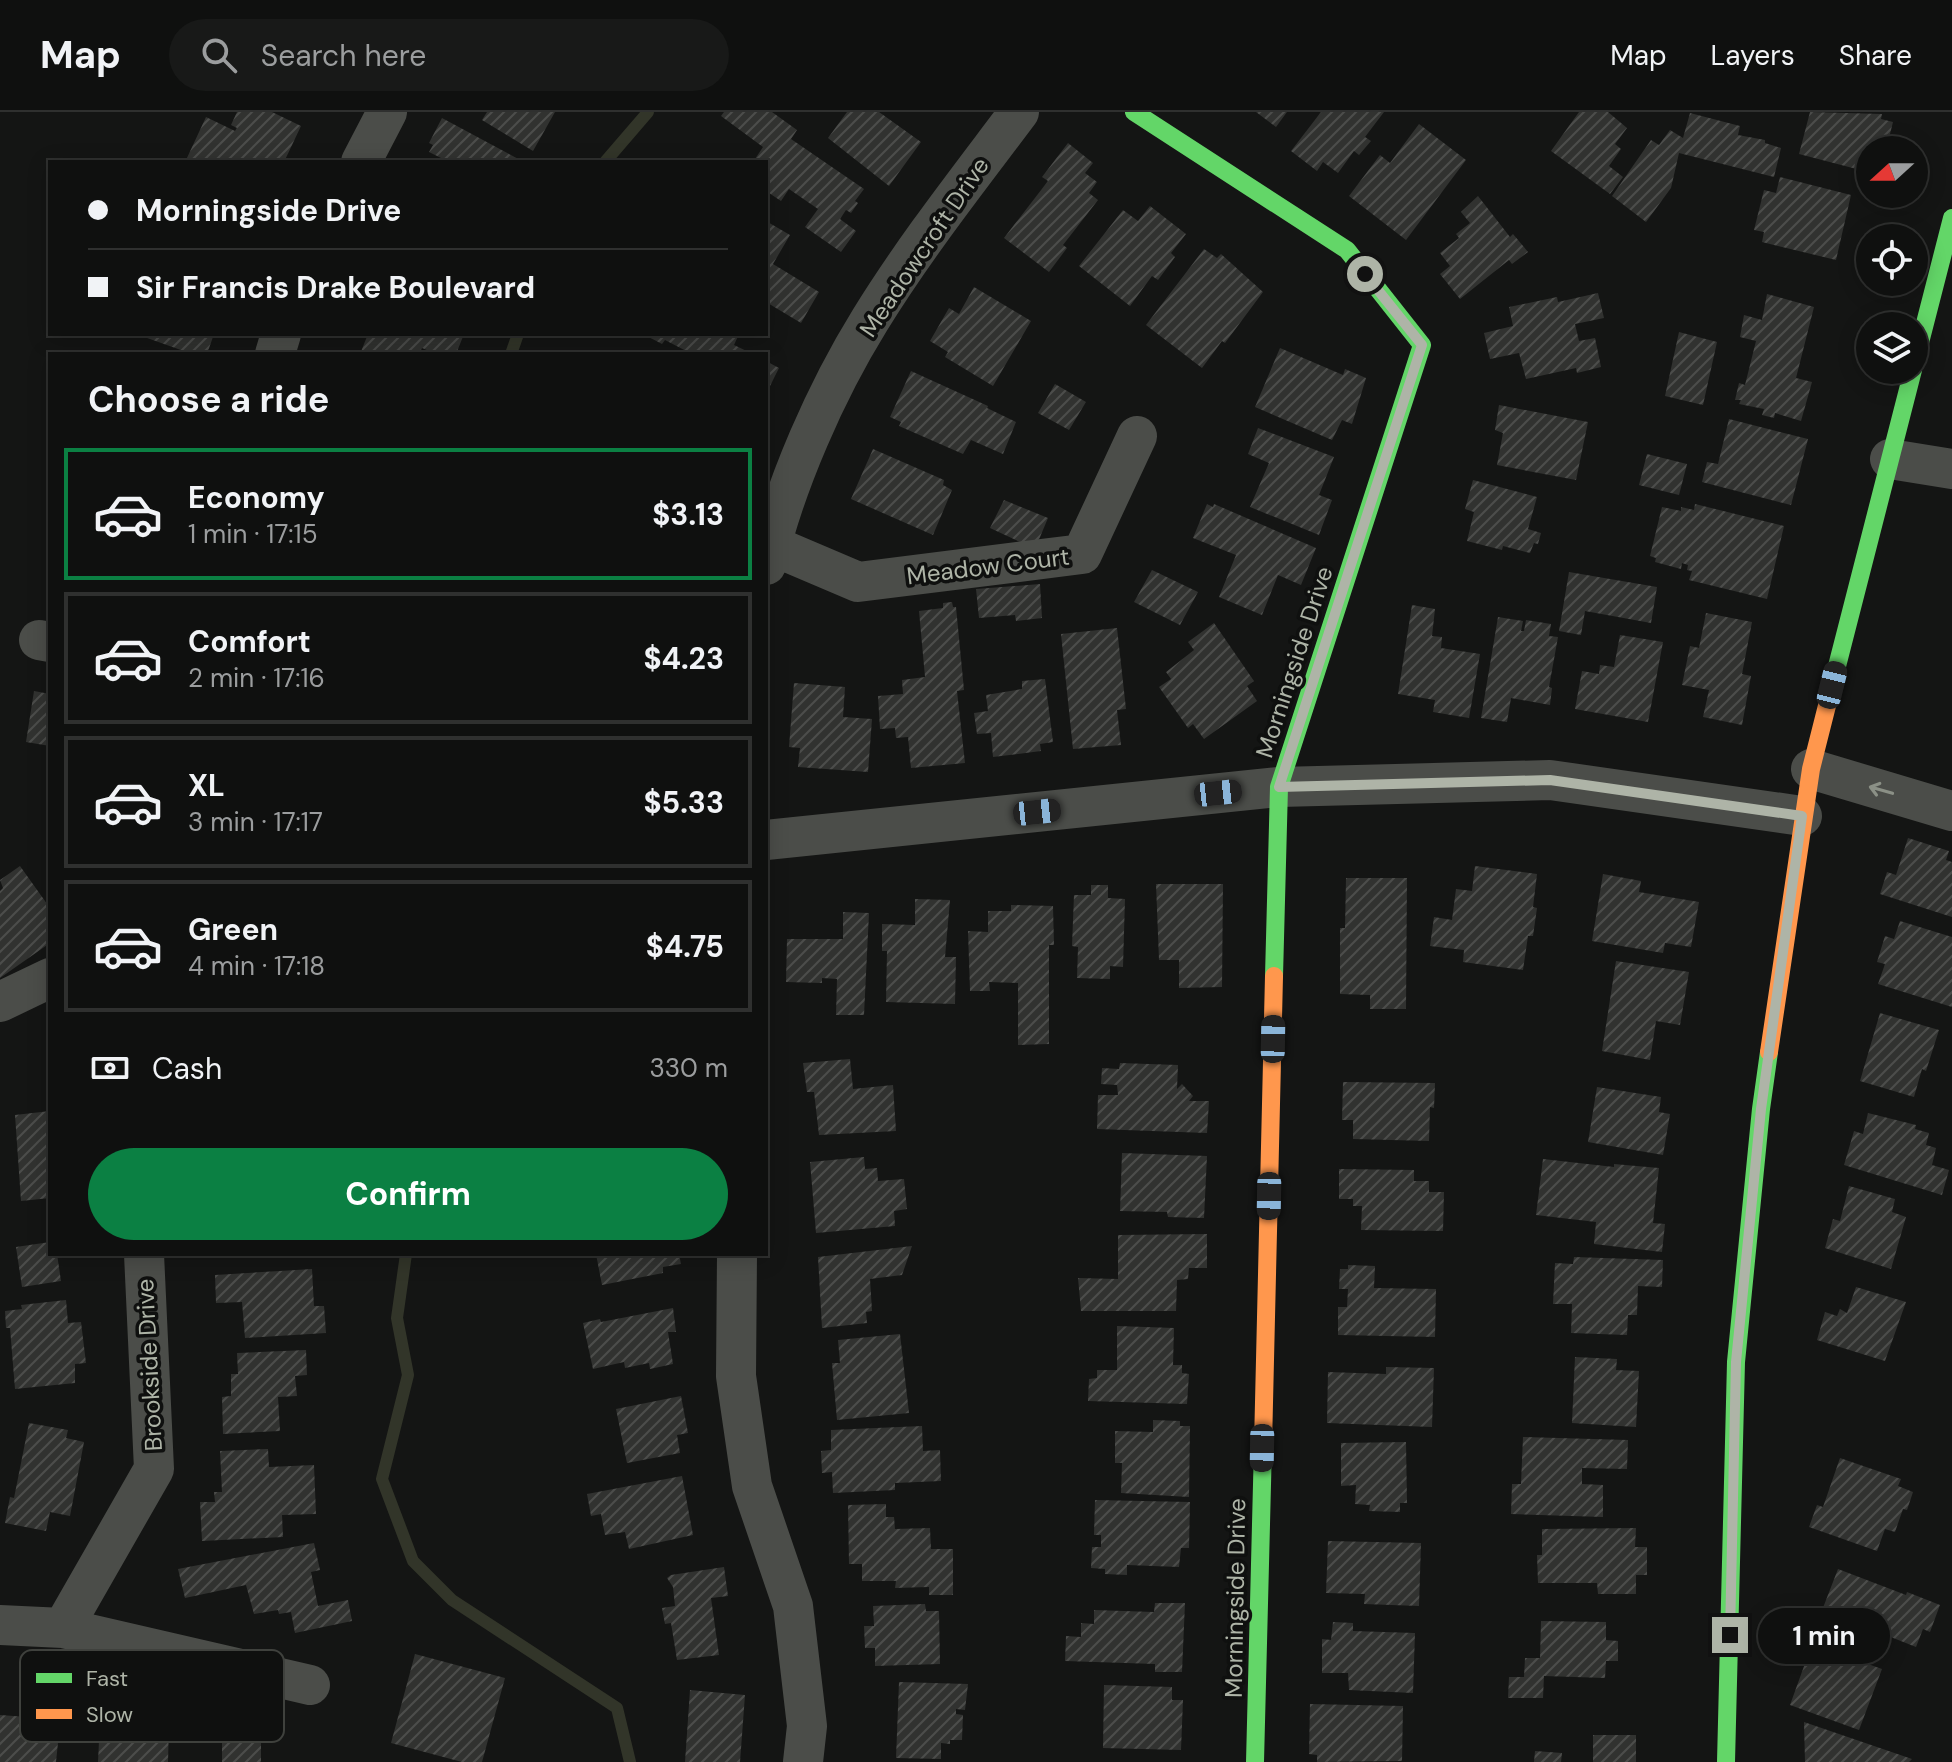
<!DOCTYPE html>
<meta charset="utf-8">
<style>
:root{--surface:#0f100f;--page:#181918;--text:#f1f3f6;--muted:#9b9d9e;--line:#2f302f;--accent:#0b8043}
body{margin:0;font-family:"DM Sans",sans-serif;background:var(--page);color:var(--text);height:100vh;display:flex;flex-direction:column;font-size:30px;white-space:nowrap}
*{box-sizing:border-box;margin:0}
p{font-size:26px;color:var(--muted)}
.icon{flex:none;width:44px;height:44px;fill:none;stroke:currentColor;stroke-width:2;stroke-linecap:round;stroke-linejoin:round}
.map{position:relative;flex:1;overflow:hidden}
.drawer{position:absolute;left:48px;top:240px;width:720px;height:904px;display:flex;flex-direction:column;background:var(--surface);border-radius:0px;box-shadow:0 4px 20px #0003,0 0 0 2px var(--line)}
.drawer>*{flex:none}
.top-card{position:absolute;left:48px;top:48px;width:720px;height:176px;border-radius:0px;box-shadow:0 4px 20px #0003,0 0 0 2px var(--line);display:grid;align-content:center;height:176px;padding:0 40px;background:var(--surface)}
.needle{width:52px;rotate:249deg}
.fabs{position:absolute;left:1856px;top:24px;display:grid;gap:16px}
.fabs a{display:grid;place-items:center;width:72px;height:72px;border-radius:50%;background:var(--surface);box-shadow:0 4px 20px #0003,0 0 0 2px var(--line);font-size:40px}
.end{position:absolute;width:36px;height:36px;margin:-18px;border:10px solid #aeb4a7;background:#111;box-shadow:0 0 0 4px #111}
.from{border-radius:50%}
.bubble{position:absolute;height:56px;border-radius:28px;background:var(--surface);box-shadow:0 4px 20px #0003,0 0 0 2px var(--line);font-size:26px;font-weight:700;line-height:56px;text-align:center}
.car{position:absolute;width:24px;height:48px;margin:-24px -12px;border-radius:10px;box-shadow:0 0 6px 2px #0007;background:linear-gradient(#222 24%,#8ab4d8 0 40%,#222 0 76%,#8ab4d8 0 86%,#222 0)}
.top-card b{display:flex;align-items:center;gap:28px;height:76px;font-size:30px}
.top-card b+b{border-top:2px solid var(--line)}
.top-card i{width:20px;height:20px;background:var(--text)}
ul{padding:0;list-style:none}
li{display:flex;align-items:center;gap:24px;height:132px;margin:0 16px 12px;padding:0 24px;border:4px solid var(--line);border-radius:0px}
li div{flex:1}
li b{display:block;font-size:30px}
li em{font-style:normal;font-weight:700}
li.active{border-color:var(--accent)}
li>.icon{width:72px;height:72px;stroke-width:1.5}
h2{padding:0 40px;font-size:36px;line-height:96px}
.pay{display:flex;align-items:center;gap:20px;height:88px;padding:0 40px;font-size:30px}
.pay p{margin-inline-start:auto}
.action{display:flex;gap:16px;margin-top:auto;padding:16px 40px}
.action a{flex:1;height:92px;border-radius:48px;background:var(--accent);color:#fff;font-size:32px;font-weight:700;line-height:92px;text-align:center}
header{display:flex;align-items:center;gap:48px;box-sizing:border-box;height:112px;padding:0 40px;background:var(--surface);border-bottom:2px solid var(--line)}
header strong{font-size:38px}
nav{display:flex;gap:44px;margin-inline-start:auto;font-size:28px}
.search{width:560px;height:72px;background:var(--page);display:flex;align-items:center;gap:20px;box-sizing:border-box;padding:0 28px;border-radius:44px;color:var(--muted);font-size:30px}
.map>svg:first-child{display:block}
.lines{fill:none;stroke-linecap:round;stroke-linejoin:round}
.stream{stroke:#323529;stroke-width:12}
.building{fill:url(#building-hatch)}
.street{stroke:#4b4d49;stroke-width:40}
.fast{stroke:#63d668;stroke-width:18}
.slow{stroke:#ff974d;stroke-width:18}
.oneway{stroke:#8b9086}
.route{stroke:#aeb4a7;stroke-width:10}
.labels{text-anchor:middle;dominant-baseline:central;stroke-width:7;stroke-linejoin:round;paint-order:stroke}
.street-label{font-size:24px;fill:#aeb4a7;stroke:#0f100f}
.key{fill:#0f100f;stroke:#3f413d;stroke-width:2}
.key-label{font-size:22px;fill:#aeb4a7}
</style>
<header>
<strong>Map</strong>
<div class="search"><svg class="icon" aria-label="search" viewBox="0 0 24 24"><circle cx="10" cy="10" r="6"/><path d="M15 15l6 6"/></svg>Search here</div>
<nav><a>Map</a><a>Layers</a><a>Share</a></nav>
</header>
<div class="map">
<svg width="1952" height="1650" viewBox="0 0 1952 1650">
<defs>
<pattern id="building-hatch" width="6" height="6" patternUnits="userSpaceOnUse" patternTransform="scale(2)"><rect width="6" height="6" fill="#313230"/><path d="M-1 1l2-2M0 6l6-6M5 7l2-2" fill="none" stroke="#4c4d4b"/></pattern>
</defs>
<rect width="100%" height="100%" fill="#141514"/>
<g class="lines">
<!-- stream -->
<path class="stream" d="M605 50 648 0
M511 242 518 222
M406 1142 397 1206 408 1263 382 1367 413 1449 452 1488 617 1596 630 1650"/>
</g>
<!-- building -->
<path class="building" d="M237 0H272L301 14 284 50H190L186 48 206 5 235 19 237 16 231 13Z
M487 0H555L533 39 482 8Z
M724 0H772L797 18 791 27 864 77 855 89 858 91 851 101 846 98 840 107 856 119 841 140 805 115 818 97 789 77 781 89 766 79V50H753L763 35 721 4Z
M847 0H879L921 30 889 74 828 26Z
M1256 0H1287L1276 15Z
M1321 0H1384L1365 25 1371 29 1359 43 1354 39 1338 61 1323 50 1317 59 1291 39Z
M1579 0H1608L1627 16 1615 32 1621 37 1609 54 1623 65 1610 82 1551 39Z
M1810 0 1882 2 1881 7 1893 10 1886 38H1870L1868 60 1799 42Z
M1690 1 1740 14 1738 23 1765 28V31L1781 36 1774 65 1679 41 1671 76 1646 110 1612 84 1651 28 1659 33 1670 18 1683 26Z
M442 6 524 50H449L429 40 433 33 429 31Z
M1419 12 1466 48 1406 128 1349 84 1380 43 1390 51Z
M1068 31 1093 51 1085 61 1097 70 1089 81 1098 88 1063 133 1067 136 1049 160 1004 126 1048 69 1042 65Z
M1780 65 1851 83 1836 148 1762 130 1764 120 1754 118 1764 78 1776 81Z
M1478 84 1510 125 1513 122 1528 140 1512 152 1509 148 1460 187 1440 162 1450 154 1440 141 1459 126 1456 122 1470 111 1461 100Z
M1150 94 1186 122 1171 141 1175 145 1158 168 1152 164 1130 194 1079 154 1123 98 1138 109Z
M766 109 790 123 773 152 819 180 801 211 766 190Z
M1204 137 1217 146 1221 142 1263 180 1225 231 1222 229 1202 256 1146 213Z
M974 175 1031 209 993 274 945 245 948 240 930 229 949 196 959 202Z
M1598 181 1604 206 1575 212 1579 229 1595 226 1601 255 1577 261 1576 256 1526 267 1519 241 1490 247 1484 221 1513 214 1509 195 1557 185 1558 190Z
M1767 182 1814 195 1796 266 1812 270 1801 309 1775 301 1774 306 1762 303 1764 297 1739 292 1741 288H1735L1739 271 1745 273 1756 229 1740 225 1744 203 1762 208Z
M1679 220 1717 230 1703 293 1665 284Z
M136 222H214L207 242H192Z
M368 222H464L456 242H436L422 236 419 242H360Z
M643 222H739L734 233 753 242H692L665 228 662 232Z
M1280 236 1343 263 1345 257 1366 266 1352 312 1342 308 1332 328 1255 295Z
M766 249 779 256 766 282Z
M911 259 988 294 987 296 1016 310 1003 342 971 328 963 342 899 314 901 310 890 305Z
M1055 272 1086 290 1069 318 1038 301Z
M1499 293 1588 310 1576 368 1497 353 1503 321 1495 318Z
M1729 307 1808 327 1791 393 1702 370 1707 350 1718 352Z
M1258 316 1334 345 1319 383 1332 388 1319 423 1250 395 1269 351 1248 342Z
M873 337 944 368 943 373 952 378 933 423 851 387Z
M1647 342 1687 352 1679 383 1639 373Z
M1473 368 1537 385 1528 417 1541 421 1538 432 1534 431 1530 441 1503 434 1502 438 1467 429 1474 400 1465 397Z
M1004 388 1048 406 1035 437 990 416Z
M1207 392 1213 395 1214 392 1316 436 1301 473 1278 463 1262 503 1219 485 1236 443 1193 426Z
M1695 392 1784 414 1767 487 1689 468 1692 459 1687 458 1688 453 1682 451 1681 457 1655 450 1656 446 1650 444 1662 395 1681 399V395L1694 398Z
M1152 458 1198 480 1180 513 1134 490Z
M1569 460 1657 475 1651 511 1585 499 1581 523 1559 519Z
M1040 472 1042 506 1016 509 1015 503 979 506 976 477Z
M952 490 953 495H956L964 578 957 579 965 651 911 656 908 625 896 626 895 616 880 617 878 584 903 582 902 568 925 565 919 499 943 496V491Z
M1412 493 1435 497 1432 524 1442 525 1441 536 1480 542 1469 606 1433 600 1435 588 1398 582Z
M1706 501 1752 510 1742 562 1751 564 1742 613 1703 605 1709 578 1682 573 1690 534 1699 536Z
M1498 505 1523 509 1521 519H1524L1526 508 1551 512 1549 524 1558 525 1549 575 1552 576 1550 593 1511 586 1507 610 1481 606Z
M1214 511 1254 569 1247 574 1257 589 1204 627 1193 612 1188 616 1159 575 1171 567 1166 560 1194 538 1188 530Z
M1117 516 1126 597 1117 598 1121 633 1073 637 1061 522Z
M1620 523 1663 530 1648 610 1575 597 1582 559 1599 562 1600 553 1614 555Z
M1045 567 1053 630 1040 632 1041 639 993 645 991 621 977 622 974 601 988 599 986 583 1022 577V569Z
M794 571 845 575 843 605 872 607 868 660 798 655 800 636 789 635Z
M34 579 50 582V634L26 630Z
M1908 726 1949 739 1946 748 1952 750V805L1880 782 1887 760 1896 763Z
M20 754 50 796V831L0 866V779L3 776 0 768Z
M1475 754 1537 762 1533 795 1537 796 1533 824H1528L1523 858 1463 850 1464 838 1430 834 1434 805 1452 808 1456 777 1472 779Z
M1603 762 1641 769 1639 780 1699 790 1691 835 1665 831 1663 841 1592 829Z
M1346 766H1407L1406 897H1370V883L1340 882V816H1345Z
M1156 772H1223L1222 875 1179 876V848H1159Z
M1091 773H1108V786L1125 787 1123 855 1110 854V867L1077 866 1078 835 1072 834 1074 783H1091Z
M915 787 950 788 945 845H956L955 892 886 890 887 839H882V812L915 813Z
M1011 793 1053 794 1054 833H1049V932L1018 933V871L989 870 990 879H970L968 819 988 820V799H1011Z
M843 800 869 801 864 903H836L837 867 822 866V871L786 870 787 827H843Z
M1900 809 1952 825V895L1878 872 1885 852 1877 850 1885 824 1894 827Z
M1616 849 1689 860 1680 913 1656 909 1650 948 1602 939Z
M1880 901 1939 918 1926 959 1922 957 1914 985 1860 969Z
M850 947 853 977 893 973 896 1019 819 1023 814 980H807L803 951Z
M1120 951 1178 953 1177 977 1182 972 1193 984 1189 989H1209L1207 1021 1097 1017 1098 983H1118L1117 973 1101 972 1102 956 1119 957Z
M1343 970 1435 971 1434 996 1430 995 1429 1029 1353 1027V1008H1342Z
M1597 975 1661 985 1659 1000 1670 1002 1663 1043 1588 1030Z
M50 999V1086L21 1089 15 1003Z
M1868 1001 1916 1013 1915 1017 1929 1021 1926 1033 1936 1036 1932 1053 1949 1058 1942 1083 1844 1053 1854 1019 1863 1022Z
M1122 1041 1207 1044 1204 1106 1168 1105 1167 1100 1120 1099Z
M864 1045 865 1057 877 1056 878 1069 904 1067 907 1097 894 1099 895 1114 816 1121 810 1050Z
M1543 1047 1614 1055V1052L1659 1056 1653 1111 1665 1112 1662 1140 1594 1132 1596 1110 1536 1103Z
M1339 1057 1414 1058V1069H1429V1080H1444L1443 1119 1361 1118 1362 1094H1353V1087H1339Z
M1849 1074 1895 1087 1892 1100 1906 1105 1891 1157 1825 1136 1833 1107 1840 1109Z
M1207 1122V1156H1189L1188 1167 1177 1168 1176 1199H1081L1078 1166 1118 1167V1123Z
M50 1130V1142H57L61 1169 22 1175 16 1135Z
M912 1134 902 1163 870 1167 872 1199 866 1200 867 1211 822 1216 818 1145Z
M596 1142H679L681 1152 663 1155V1161L602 1173Z
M1574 1145 1663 1148 1662 1175 1638 1174 1637 1203H1628L1627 1223 1571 1221 1572 1192H1553L1555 1151 1573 1152Z
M1348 1153 1375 1154 1374 1176 1436 1177 1435 1225 1338 1223V1195H1347L1348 1177H1339L1340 1157H1348Z
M312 1157 314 1194H324L326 1221 245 1226 242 1190 216 1191 215 1163Z
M1856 1175 1906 1190 1885 1249 1817 1228 1825 1200 1837 1204 1840 1197 1847 1201Z
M66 1188 68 1211 81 1210 86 1251 75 1252V1271L15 1277 10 1216H6L5 1199 22 1197 21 1193Z
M673 1196 676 1220H668L673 1252 650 1257 649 1251 625 1256 624 1250 593 1257 583 1211 600 1207 601 1210Z
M1117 1214 1174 1216 1173 1253H1182V1261L1189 1262 1187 1292 1088 1289 1089 1267 1097 1266V1258H1117Z
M900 1222 909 1301 837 1308 832 1251H840L838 1228Z
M306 1238 307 1263 295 1264 297 1284 278 1285 280 1319 223 1322 222 1285 231 1284V1262H238L237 1241Z
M1575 1245 1617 1247 1616 1258 1639 1259 1636 1315 1572 1311Z
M1386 1255 1434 1256 1432 1315 1327 1311 1328 1260 1386 1262Z
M681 1284 688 1321 677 1323 680 1341 627 1351 616 1297Z
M1153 1308 1180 1309V1314H1190L1189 1385 1121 1381 1122 1351H1115V1319L1153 1320Z
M29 1311 68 1318 66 1326 84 1330 70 1404 50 1400 46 1419 5 1411 10 1385 14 1386Z
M922 1314 923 1339 940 1338 941 1369 895 1371V1378L833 1381 832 1360 822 1361 821 1339 831 1338V1318Z
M1523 1325 1628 1328 1627 1357 1582 1356V1372L1603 1373V1405L1511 1402 1512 1372H1521Z
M1406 1330 1407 1391H1400V1400L1369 1399 1370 1393 1355 1392 1356 1373 1341 1374V1331Z
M268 1337 269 1355 314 1353 316 1402 282 1403 283 1425 202 1429 200 1390H215L214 1380H222L220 1339Z
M1840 1346 1901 1367 1898 1374 1913 1380 1907 1398 1903 1397 1895 1420 1885 1417 1877 1439 1809 1415 1817 1393 1823 1395Z
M682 1364 693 1423 629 1437 625 1420 605 1423 601 1402 591 1404 587 1382Z
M1095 1388 1190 1390 1189 1436H1181L1179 1455 1127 1453V1463L1105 1462V1457L1091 1456 1092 1435H1101V1423H1094Z
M886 1392V1405H894L895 1417 930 1416 931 1437H953V1483H929V1475L895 1476 896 1469H862V1452H849L848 1393Z
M1636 1416 1635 1435H1647V1463H1636V1482H1598L1597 1471H1538L1537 1443H1542V1417Z
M1328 1429 1421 1431 1419 1494 1364 1492 1365 1482 1326 1481Z
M314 1431 320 1458 311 1460 318 1494 348 1488 352 1509 295 1521 291 1500 279 1502 278 1498 254 1502 246 1473 185 1486 178 1457Z
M724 1455 728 1484 711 1486 719 1543 677 1548 671 1511 665 1512 662 1496 675 1494 673 1475 667 1466 671 1463Z
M1838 1457 1906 1483 1907 1480 1940 1493 1930 1520 1923 1517 1916 1535 1878 1520 1871 1541 1814 1519Z
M1155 1491H1185L1182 1560H1155V1552L1065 1549 1066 1524 1081 1525V1511L1094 1512V1498L1154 1500Z
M925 1492 926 1499H939L940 1552 875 1554V1536H865L864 1514H874L873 1494Z
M1541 1509 1606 1510V1528L1618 1529V1549H1606L1605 1566 1544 1564 1543 1586H1508L1509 1565H1524L1525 1546H1540Z
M1333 1510 1353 1511V1519L1415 1521 1413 1581 1349 1578 1348 1561H1322V1527L1331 1528Z
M1812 1532 1882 1557 1859 1618 1790 1593Z
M415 1542 505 1566 482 1650H462L391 1631Z
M899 1570 968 1572 965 1598 956 1597V1602L963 1603 962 1628H950V1632L941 1631V1647L896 1646Z
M1104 1573 1172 1575V1588H1183L1181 1638 1103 1636Z
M690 1578 745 1583 740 1650H685Z
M1310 1592 1403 1594 1402 1649 1317 1650V1643L1309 1642Z
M0 1603 41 1606 40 1619 59 1621 56 1650H0Z
M100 1608 169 1613 168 1650H98Z
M1804 1610 1912 1647 1909 1650H1805Z
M222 1623H261V1650H222Z
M1593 1623H1636V1650H1593Z
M1535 1639 1562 1641 1561 1650H1534Z"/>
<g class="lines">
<!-- street -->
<path class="street" d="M361 50 387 0
M275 242 281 222
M1890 347 1952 357
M771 433 858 470 1082 442 1137 324
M766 453C785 372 826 279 870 208 915 135 968 68 1019 0
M39 528 50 530
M1811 657 1952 699
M766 728 1279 675 1550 668 1802 704
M0 890 50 866
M737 1142 736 1264 752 1374 793 1494 807 1614 803 1650
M0 1513 63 1516 310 1573
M63 1516 154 1357 144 1142"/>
<!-- fast -->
<path class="fast" d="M1134 0 1347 138 1422 233 1279 675 1274 864
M1914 254 1952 106
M1835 562 1913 258
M1255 1650 1263 1333
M1726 1650 1736 1250 1761 997 1769 940"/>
<!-- slow -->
<path class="slow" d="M1769 940 1811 657 1835 562
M1263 1333 1274 864"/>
</g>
<!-- one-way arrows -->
<defs><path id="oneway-shaft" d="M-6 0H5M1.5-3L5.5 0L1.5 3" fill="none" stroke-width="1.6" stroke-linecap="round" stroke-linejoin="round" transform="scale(2)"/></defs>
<use class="oneway" href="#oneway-shaft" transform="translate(1881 678) rotate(-164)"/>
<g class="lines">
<!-- route -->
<path class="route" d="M1365 162 1422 233 1279 675 1550 668 1802 704 1761 997 1736 1250 1730 1523"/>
</g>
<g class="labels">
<!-- street labels -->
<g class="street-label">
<text transform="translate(924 135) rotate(-56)">Meadowcroft Drive</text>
<text transform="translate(988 454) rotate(-7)">Meadow Court</text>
<text transform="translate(1294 550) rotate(-72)">Morningside Drive</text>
<text transform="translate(149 1253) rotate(-93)">Brookside Drive</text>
<text transform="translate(1235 1486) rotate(-89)">Morningside Drive</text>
</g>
</g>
<!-- legend -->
<rect x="20" y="1538" width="264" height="92" rx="12" class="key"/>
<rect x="36" y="1561" width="36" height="10" fill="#63d668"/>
<rect x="36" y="1597" width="36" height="10" fill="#ff974d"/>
<g class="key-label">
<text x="86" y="1574">Fast</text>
<text x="86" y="1610">Slow</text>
</g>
</svg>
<div class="fabs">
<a><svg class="needle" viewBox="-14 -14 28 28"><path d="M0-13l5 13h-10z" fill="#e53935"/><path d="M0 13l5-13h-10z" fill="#9b9d9e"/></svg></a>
<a><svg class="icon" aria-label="locate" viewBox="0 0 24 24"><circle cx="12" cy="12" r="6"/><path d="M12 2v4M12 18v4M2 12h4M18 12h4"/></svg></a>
<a><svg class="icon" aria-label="layers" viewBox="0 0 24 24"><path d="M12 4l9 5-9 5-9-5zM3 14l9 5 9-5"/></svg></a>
</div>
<i class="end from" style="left:1365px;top:162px"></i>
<i class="end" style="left:1730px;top:1523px"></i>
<div class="bubble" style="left:1758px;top:1496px;width:132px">1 min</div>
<i class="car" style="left:1832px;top:573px;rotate:14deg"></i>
<i class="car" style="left:1218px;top:681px;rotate:84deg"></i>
<i class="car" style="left:1037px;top:700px;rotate:84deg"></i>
<i class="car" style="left:1273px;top:927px;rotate:1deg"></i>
<i class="car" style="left:1269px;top:1084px;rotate:181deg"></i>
<i class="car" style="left:1262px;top:1336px;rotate:181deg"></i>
<div class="top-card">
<b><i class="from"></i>Morningside Drive</b>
<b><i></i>Sir Francis Drake Boulevard</b>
</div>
<section class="drawer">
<h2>Choose a ride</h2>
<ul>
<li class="active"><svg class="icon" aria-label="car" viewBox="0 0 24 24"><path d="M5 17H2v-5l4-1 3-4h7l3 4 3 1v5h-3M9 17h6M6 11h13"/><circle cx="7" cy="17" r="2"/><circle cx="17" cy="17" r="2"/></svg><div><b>Economy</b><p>1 min · 17:15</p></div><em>$3.13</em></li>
<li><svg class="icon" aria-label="car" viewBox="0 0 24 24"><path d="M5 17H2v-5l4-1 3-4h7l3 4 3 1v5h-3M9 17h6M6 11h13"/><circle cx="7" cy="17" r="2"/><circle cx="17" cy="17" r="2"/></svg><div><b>Comfort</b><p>2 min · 17:16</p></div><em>$4.23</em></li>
<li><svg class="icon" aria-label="car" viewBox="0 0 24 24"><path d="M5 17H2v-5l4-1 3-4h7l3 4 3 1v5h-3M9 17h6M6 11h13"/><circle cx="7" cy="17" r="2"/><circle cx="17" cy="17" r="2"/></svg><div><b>XL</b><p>3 min · 17:17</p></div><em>$5.33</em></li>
<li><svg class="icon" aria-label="car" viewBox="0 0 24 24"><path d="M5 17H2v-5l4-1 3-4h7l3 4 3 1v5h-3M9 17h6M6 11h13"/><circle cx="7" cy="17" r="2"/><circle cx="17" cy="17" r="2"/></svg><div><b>Green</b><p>4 min · 17:18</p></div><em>$4.75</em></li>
</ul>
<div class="pay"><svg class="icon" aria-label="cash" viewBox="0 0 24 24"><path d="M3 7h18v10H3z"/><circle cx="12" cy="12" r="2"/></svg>Cash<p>330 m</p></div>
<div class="action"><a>Confirm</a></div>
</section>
</div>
